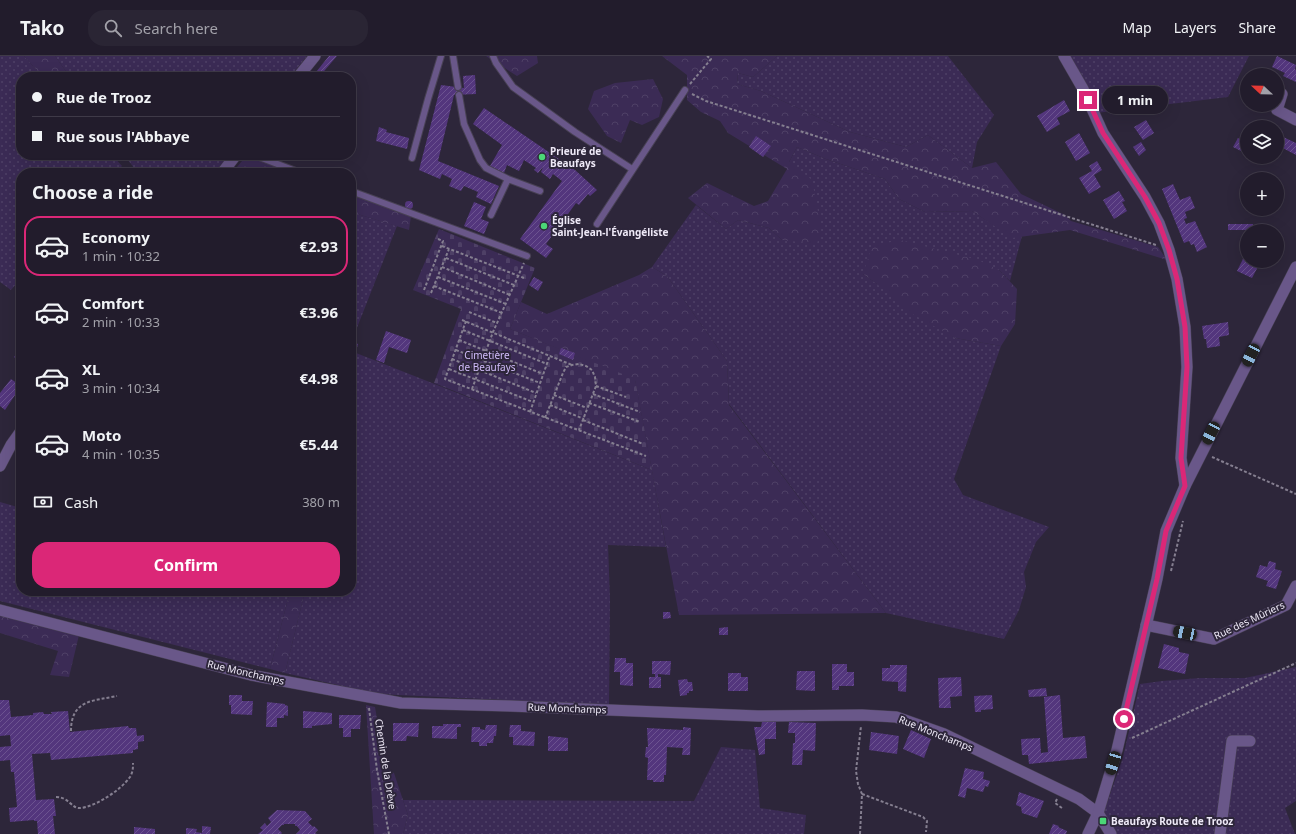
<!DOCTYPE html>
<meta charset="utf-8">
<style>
:root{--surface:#221c2c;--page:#2a2534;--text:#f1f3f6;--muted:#a2a1a9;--line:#3f3a48;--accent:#db2777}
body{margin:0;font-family:"Noto Sans",sans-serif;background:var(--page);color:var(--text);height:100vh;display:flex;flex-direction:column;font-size:15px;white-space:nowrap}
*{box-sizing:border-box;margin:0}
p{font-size:13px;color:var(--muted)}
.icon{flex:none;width:22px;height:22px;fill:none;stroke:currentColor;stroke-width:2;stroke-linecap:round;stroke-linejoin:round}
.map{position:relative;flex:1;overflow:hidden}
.side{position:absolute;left:16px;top:112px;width:340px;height:428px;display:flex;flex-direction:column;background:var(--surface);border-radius:16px;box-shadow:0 4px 16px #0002,0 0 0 1px var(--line)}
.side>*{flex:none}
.hud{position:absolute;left:16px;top:16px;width:340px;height:88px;border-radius:16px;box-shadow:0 4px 16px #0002,0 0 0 1px var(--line);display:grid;align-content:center;height:88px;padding:0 16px;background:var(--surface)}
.needle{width:26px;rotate:292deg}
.controls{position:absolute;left:1240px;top:12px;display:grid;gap:8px}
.controls a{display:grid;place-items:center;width:44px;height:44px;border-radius:50%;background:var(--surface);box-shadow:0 4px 16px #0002,0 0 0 1px var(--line);font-size:20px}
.end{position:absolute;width:18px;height:18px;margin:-9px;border:5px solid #db2777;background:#fff;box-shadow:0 0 0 2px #fff}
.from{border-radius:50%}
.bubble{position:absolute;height:28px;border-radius:14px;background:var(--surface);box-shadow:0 4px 16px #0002,0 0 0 1px var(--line);font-size:13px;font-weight:700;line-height:28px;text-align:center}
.car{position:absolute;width:12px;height:24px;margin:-12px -6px;border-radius:5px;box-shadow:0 0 3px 1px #0007;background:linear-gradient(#222 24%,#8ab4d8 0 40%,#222 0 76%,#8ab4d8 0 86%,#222 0)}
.hud b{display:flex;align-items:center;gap:14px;height:38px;font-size:15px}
.hud b+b{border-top:1px solid var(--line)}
.hud i{width:10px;height:10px;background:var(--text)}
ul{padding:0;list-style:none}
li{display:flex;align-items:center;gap:12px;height:60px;margin:0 8px 6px;padding:0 8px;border:2px solid transparent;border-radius:16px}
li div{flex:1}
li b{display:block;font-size:15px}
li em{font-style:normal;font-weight:700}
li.active{border-color:var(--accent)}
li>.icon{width:36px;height:36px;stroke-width:1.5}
h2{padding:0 16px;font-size:18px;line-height:48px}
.pay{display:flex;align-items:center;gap:10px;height:44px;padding:0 16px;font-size:15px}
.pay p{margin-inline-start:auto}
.action{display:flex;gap:8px;margin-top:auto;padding:8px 16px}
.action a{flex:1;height:46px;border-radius:16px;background:var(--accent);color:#fff;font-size:16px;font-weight:700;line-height:46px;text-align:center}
header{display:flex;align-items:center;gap:24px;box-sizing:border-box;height:56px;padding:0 20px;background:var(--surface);border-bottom:1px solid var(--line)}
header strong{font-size:19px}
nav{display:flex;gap:22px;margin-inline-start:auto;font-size:14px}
.search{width:280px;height:36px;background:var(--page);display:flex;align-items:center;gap:10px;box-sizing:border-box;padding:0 14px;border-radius:16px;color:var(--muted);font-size:15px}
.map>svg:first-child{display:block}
.green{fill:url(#green-dots)}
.forest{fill:url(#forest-crowns)}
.cemetery{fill:url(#cemetery-stones)}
.building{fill:url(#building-hatch)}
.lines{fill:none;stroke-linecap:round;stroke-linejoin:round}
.service-casing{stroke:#484154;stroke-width:8}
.minor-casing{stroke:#484154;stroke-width:12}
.tertiary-casing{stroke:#484154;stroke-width:12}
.path{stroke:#857f90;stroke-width:2;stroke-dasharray:3 2;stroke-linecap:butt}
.service{stroke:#695789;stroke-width:6}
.minor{stroke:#695789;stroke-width:11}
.tertiary{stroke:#695789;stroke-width:11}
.route{stroke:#db2777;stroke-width:5}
.poi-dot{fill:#4bd677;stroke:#2d263a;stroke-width:1.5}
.labels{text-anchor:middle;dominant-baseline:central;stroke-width:4;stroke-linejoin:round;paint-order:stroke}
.poi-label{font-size:10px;font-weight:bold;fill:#eee9f7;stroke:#2d263a;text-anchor:start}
.park-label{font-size:10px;fill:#d0bbf9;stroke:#2d263a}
.street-label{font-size:10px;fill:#eee9f7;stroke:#2d263a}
</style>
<header>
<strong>Tako</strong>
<div class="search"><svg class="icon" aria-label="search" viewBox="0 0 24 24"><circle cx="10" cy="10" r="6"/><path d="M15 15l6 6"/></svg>Search here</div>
<nav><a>Map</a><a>Layers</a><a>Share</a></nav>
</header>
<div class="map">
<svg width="1296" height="778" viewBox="0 0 1296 778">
<defs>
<pattern id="green-dots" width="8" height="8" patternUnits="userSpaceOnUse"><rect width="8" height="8" fill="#3b2b55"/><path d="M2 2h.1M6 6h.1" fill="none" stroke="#4e4066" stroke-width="1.8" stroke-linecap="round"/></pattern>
<pattern id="forest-crowns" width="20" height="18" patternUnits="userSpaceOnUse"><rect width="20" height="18" fill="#3b2b55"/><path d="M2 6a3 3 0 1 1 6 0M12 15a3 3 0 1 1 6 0" fill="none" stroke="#4e4066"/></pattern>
<pattern id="cemetery-stones" width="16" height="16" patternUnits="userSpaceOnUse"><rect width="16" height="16" fill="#3b2b55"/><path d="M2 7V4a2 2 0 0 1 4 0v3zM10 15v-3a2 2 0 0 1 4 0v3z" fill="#4e4066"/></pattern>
<pattern id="building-hatch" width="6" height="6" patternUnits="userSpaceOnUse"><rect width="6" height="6" fill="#53367d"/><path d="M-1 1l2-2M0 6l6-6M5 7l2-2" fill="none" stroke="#6c5390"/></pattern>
</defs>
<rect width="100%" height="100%" fill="#2d263a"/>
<!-- green -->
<path class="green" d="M0 0H24L43 21H21V99H112L122 110 115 117H21V222L11 234 0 226Z
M55 0H307L290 21H70Z
M777 0H948L994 59 977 86 972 112 928 79 906 91 850 76 761 35 737 28 738 17 753 21Z
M1067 0H1249L1228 41 1096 57Z
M797 91 826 103 885 123 899 143 925 156 972 155 1012 181 1022 180 1010 225 999 214 863 218 955 282 1001 290 954 423 963 439 1049 471 1036 486 1024 516 1026 531 1019 554 1004 583 886 557 729 348 727 305 667 220 652 211 696 149 726 173 738 164 769 172 782 184 789 106Z
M124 99H229L214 117H138Z
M351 156 397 170 351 287Z
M351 295 652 414 666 491 608 489 610 543 609 649 377 638 285 617 305 535H351Z
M0 446 21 452V535H290L270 613 0 545Z
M1296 611V745L1285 752 1295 778H1117L1101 764 1123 701 1140 628 1162 625 1200 622H1245Z
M721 691 755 694 760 752 806 759 804 778H403L408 759 403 744 694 745Z"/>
<!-- forest -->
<path class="forest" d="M24 0H55L70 21H43Z
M486 0H537L538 7 517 20Z
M662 0H777L753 21 738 17 737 28 761 35 850 76 906 91 928 79 972 112 996 106 1021 138 1065 159 1071 165 1158 191 1167 204 1070 174 1012 182 972 155 925 156 899 143 885 123 826 103 797 91 789 106 812 124 821 171 817 188 782 184 769 172 738 164 726 173 688 142 707 127 754 150 768 145 787 113 728 77 720 65 701 56 687 44V19Z
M653 23 663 43 659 61 642 69 630 64 621 87 607 80 588 53 594 35 615 27Z
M247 99H255L301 117H232Z
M351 137 411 160 409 174 351 156Z
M900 184 978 204 999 214 1017 233 1015 268 1001 290 955 282 909 256 877 228 863 218 872 190Z
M652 211 667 220 727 305 729 349 886 557 679 559 635 324 510 273 521 246 547 258 639 219Z
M290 535H305L285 617 270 613Z
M0 560 79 579 69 621 50 619 58 595 0 577Z
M366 649 375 651 384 704 386 712 394 717 408 759 403 778H374Z"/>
<!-- cemetery -->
<path class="cemetery" d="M439 173 535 212 510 273 635 323 652 414 434 327 461 253 413 234Z"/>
<!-- building -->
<path class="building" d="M329 0H337L319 21H312Z
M1277 0 1296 9 1295 13 1296 14V26L1283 20 1285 17 1272 11Z
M475 19 476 38 454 39 438 105 499 130 491 148 476 141 478 136 464 130 461 135 449 130 452 123 442 118 440 123 419 114 441 29 464 32 463 20Z
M1064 44 1070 55 1057 62 1060 68 1047 76 1037 60Z
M1249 49H1264L1261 54Z
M484 52 575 114 597 134 590 140 588 138 579 149 576 147 546 188 553 193 546 202 520 183 562 125 553 118 550 123 541 116 543 111 538 117 534 114 536 112 524 104 519 115 507 109 504 117 490 110 502 89 473 68Z
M1146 64 1154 77 1143 84 1134 71Z
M379 71 387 74 386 76 409 82 407 93 376 85Z
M1277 73 1283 76 1281 80 1296 87V99L1277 89Z
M1079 77 1090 97 1076 105 1065 86Z
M756 80 771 90 763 101 749 91Z
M1238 82 1247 86V98L1233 91Z
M1141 86 1146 94 1139 100 1133 91Z
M1097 105 1102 114 1094 119 1101 131 1089 138 1079 122 1092 115 1089 110Z
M1173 128 1180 144 1190 140 1195 152 1185 156 1187 162 1184 163 1186 168 1195 165 1207 191 1197 196 1194 188 1191 189 1189 185 1184 187 1162 133Z
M1119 135 1125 145 1122 146 1127 155 1114 163 1103 144Z
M405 149a4 4 0 1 1 8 0a4 4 0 1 1-8 0Z
M474 146 486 151 481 163 489 166 484 178 464 170Z
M1228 168H1253V174H1228Z
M1247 195V205H1261L1252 222 1237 215Z
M534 221 543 226 538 235 529 229Z
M1228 266 1229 279 1219 281 1220 290 1207 292 1206 283H1204L1202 270Z
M386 275 411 284 407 297 389 291 384 307 376 304Z
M352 286 358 288 356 295 351 294Z
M21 292V307L14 301Z
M561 292 575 297 573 304 559 298Z
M11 323 21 330 5 354 0 350V337Z
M21 419V438H17L16 435 19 427V422Z
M1269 505 1276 507 1275 513 1282 515 1276 533 1266 530 1268 525 1256 521 1260 509 1267 511Z
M663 556H670L671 562 663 563Z
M728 571V579H719V572Z
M1164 588 1179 592V596L1189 598 1185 618 1158 612Z
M615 602H626V607H633V630L620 629V616H614Z
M652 605H671L670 619 658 618V621H661V632H649V621H655V618H652Z
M832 608H847V616H854V630H839V634H832Z
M890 609H907L906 636 898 635V626L882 625V612H890Z
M797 615H815V635L796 634Z
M728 617H741V621H748V635H728Z
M961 621 962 640 950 641 951 652H939L938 622Z
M687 623 688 626H692L693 635H689V637H687V639L680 640 678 624Z
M1046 632 1047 640 1029 641 1028 634Z
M229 639H242V645H253L252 659 231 658V649H229Z
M992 639 993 653 981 654V656H975L974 640Z
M1060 639 1063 682 1085 680 1087 702 1029 708 1028 699H1022L1021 683 1040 682 1041 697 1048 696 1044 641Z
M0 644H9L11 661 33 659V657L43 656 44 658H52L51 656 68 655 70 676 128 670 129 672H136L137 680 144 679V685L138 686V693L133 694V697L51 704 50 697 32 698 36 744 54 743 56 760H53L55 778H38L37 765H34V764L10 766 9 752 17 751 14 716H11L10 704 0 705V691L11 690 10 679 0 680Z
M267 646 285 648V649L288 650V660L284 659V662H277V671H266Z
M303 655 332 657V668L312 670V672H303Z
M339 659H361L360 673H351V681H343V672H339Z
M762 666H776V683H765V698L759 699 754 671H761Z
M789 666 816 667 815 695 803 694 802 709H792L793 687H795V677H788Z
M393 667H419L418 681 407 680 406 685H393Z
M443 668H461V671H457V683L432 682V670H443Z
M486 669H497L496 680H494L493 687H487V690H479V686H471L472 671H480V673L485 674Z
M510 669H521V675L535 676 534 690 513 689V681H509Z
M683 671 691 672 690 699H682L683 692 667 691 666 719H664V726H653V724H647L648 702 645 701 646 691H648L647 672 683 674Z
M911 674 931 683 924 702 903 693Z
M871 676 899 680 897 698 869 694Z
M548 680 568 682V695H548Z
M965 712 984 716 983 723 990 725 988 731 985 730 983 736 967 732 965 742 958 740Z
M1019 736 1044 745 1037 762 1022 757 1021 751 1016 749Z
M277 754 305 755 312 763 308 766 313 771 314 770 318 774 315 777 317 778H296L300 774 297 770H295V768H284V769H282L278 773 282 777 281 778H258L263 774 260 772 265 767 267 770 271 766 268 762Z
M1053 768 1059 770 1058 771 1067 775 1066 778H1049Z
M202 770 211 771 210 778H186V772L197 773 196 776 202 777Z
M134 771 155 773V778H134Z"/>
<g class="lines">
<defs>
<path id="service" d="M453 0 458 31
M493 0 496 7 513 31 575 76 632 113
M459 39 464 68 480 104 486 112 508 123 540 135
M254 99 301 117
M412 102 428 43 441 0
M351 135 527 200
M491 159 508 123
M597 168 685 34"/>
<path id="minor" d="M1064 0 1083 33 1103 77 1145 141 1159 167 1169 194 1177 223 1185 271 1187 311 1181 402 1185 430
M298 21 315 0
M1282 38 1277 54 1296 64
M222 117 236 99
M0 410 11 389 21 375
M0 554 251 619 401 647 510 650 758 660 862 659 896 661 944 678 1079 743 1098 757 1111 778
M1146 569 1214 583 1286 549 1296 530
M1088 778 1098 757
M1220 778 1232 685H1250"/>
<path id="tertiary" d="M1098 757 1117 694 1157 523 1166 475 1185 430 1296 211"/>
</defs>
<!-- service casing -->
<use href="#service" class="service-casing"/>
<!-- minor casing -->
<use href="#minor" class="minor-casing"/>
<!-- tertiary casing -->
<use href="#tertiary" class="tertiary-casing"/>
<!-- path -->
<path class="path" d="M690 28 711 3 707 0
M692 38 706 45 1156 189
M442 190 524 222
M446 202 514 229
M442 211 510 239
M438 221 506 248
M434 230 502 257
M424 234 443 185 438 183
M431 237 449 193
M469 256 497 267
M462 264 572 309
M466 265 445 323 646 400
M463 274 547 308
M459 284 543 318
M456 294 540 327
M452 303 536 337
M449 313 533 346
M596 330 626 341
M472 333 493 276 524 207
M593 338 640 356
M554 339 587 352
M589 347 640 366
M550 349 584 363
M530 356 550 299
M545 362 563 317 566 311 572 309 579 308 586 310 592 314 595 321 596 330 579 374
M583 364 643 388
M1212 401 1296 438
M1171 515 1183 465
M369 652 377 714 389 778
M71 675C71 643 94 645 117 640
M1132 682 1296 607
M862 738 923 761 927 765 926 776
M56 741C69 741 72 753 80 752 95 751 121 734 130 721 133 716 133 712 133 707
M1057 743 1055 747 1062 752
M860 778 862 738 858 728 856 715 861 670"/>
<!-- service -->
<use href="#service" class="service"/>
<!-- minor -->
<use href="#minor" class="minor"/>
<!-- tertiary -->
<use href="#tertiary" class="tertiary"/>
</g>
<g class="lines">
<!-- route -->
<path class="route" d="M1088 44 1103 77 1145 141 1159 167 1169 194 1177 223 1185 271 1187 311 1181 402 1185 430 1166 475 1157 523 1124 663"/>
</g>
<!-- markers -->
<g class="poi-dot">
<circle cx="542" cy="101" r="4"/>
<circle cx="544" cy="170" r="4"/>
<rect x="1099" y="761" width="8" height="8" rx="2"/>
</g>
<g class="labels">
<!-- poi labels -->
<g class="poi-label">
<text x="550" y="95">Prieuré de<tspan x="550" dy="12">Beaufays</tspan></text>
<text x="552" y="164">Église<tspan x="552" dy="12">Saint-Jean-l'Évangéliste</tspan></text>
<text x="1111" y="765">Beaufays Route de Trooz</text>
</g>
<!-- park labels -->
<g class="park-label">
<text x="487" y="299">Cimetière<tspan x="487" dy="12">de Beaufays</tspan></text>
</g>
<!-- street labels -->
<g class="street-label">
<text transform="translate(1249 564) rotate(-25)">Rue des Mûriers</text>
<text transform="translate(246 616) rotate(13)">Rue Monchamps</text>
<text transform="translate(567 652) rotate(2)">Rue Monchamps</text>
<text transform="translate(936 677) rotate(22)">Rue Monchamps</text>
<text transform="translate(386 708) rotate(81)">Chemin de la Drève</text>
</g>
</g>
</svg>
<div class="controls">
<a><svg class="needle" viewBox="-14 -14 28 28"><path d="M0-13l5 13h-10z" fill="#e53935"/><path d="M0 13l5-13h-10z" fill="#a2a1a9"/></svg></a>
<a><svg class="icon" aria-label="layers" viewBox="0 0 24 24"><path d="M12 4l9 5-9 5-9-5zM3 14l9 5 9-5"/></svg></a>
<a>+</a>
<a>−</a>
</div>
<i class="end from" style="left:1124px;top:663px"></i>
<i class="end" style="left:1088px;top:44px"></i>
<div class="bubble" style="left:1102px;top:30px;width:66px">1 min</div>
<i class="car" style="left:1251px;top:299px;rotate:207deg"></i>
<i class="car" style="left:1211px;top:377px;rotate:207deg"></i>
<i class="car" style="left:1185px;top:577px;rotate:282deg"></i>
<i class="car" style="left:1113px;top:707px;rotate:197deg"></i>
<div class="hud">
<b><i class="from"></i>Rue de Trooz</b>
<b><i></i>Rue sous l'Abbaye</b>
</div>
<section class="side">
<h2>Choose a ride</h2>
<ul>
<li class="active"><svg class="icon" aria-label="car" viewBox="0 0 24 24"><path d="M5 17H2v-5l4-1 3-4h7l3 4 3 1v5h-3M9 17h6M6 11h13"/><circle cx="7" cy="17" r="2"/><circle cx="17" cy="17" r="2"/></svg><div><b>Economy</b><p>1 min · 10:32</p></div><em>€2.93</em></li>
<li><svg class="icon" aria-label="car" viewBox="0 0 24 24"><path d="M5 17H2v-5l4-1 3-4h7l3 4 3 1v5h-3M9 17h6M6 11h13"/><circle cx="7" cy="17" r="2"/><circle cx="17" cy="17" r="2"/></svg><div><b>Comfort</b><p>2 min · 10:33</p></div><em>€3.96</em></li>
<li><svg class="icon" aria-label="car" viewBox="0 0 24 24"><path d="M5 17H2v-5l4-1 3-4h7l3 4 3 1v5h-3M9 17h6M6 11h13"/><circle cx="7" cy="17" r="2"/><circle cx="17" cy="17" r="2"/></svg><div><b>XL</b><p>3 min · 10:34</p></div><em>€4.98</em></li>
<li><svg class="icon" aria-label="car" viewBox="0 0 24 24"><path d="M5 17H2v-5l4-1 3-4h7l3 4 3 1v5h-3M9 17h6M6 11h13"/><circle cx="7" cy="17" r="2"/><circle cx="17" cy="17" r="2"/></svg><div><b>Moto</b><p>4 min · 10:35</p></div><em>€5.44</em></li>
</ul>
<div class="pay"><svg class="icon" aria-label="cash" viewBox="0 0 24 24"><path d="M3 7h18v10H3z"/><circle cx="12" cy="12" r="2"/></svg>Cash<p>380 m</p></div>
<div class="action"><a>Confirm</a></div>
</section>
</div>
